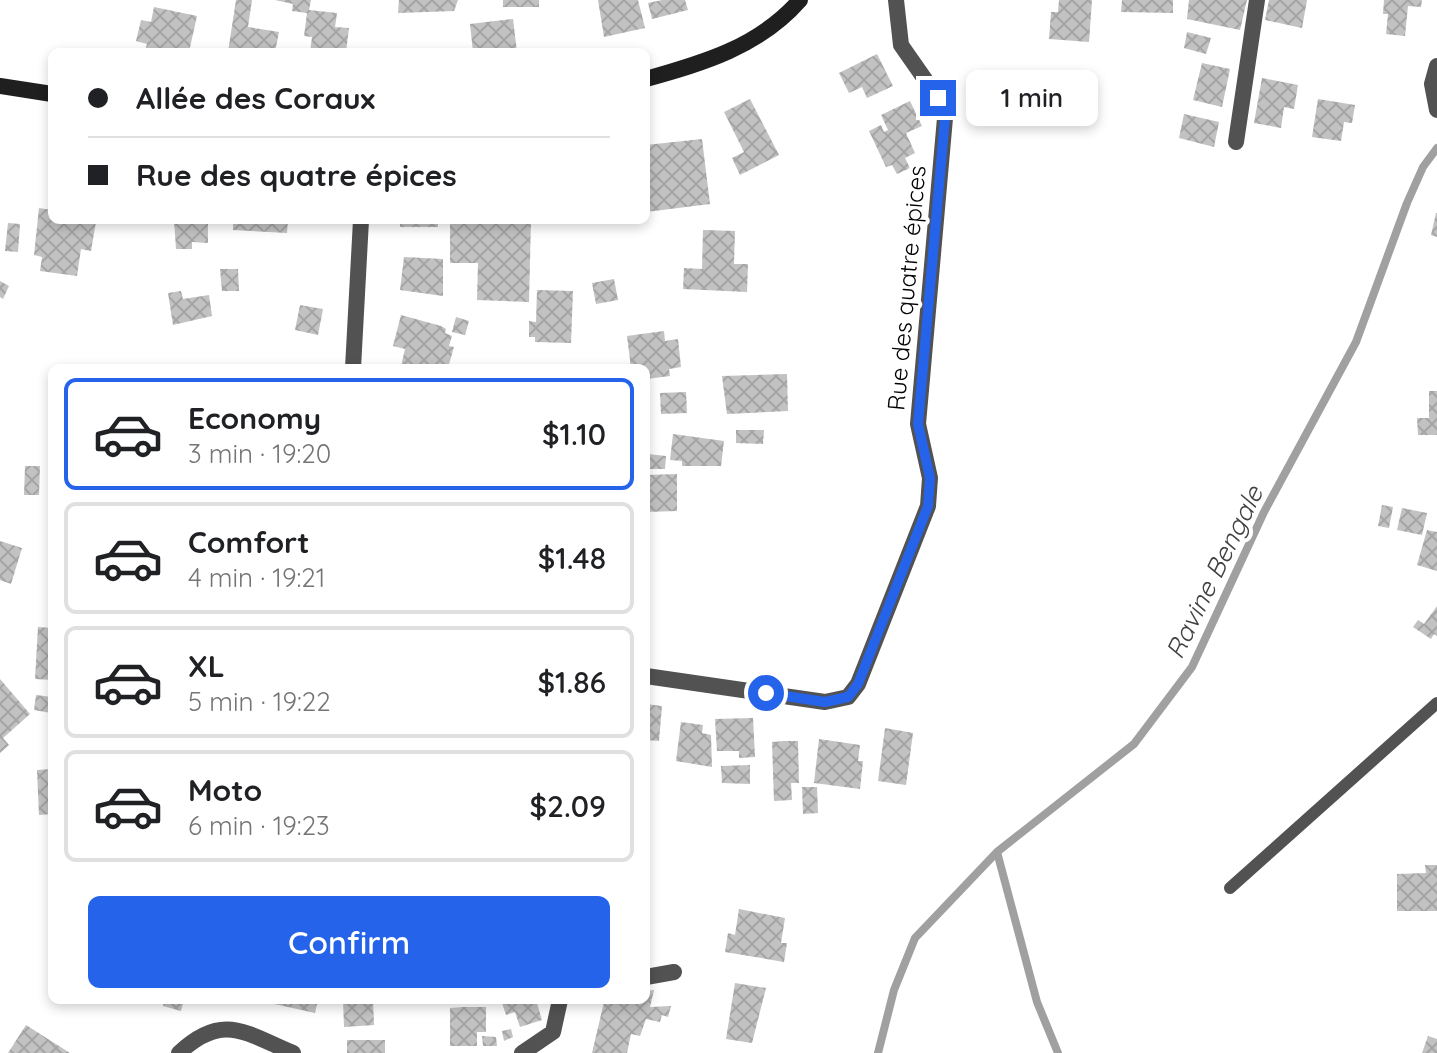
<!DOCTYPE html>
<meta charset="utf-8">
<style>
:root{--surface:#fff;--page:#f2f2f2;--text:#202124;--muted:#757577;--line:#e0e0e0;--accent:#2563eb}
body{margin:0;font-family:Quicksand,sans-serif;background:var(--page);color:var(--text);height:100vh;display:flex;flex-direction:column;font-size:30px;white-space:nowrap}
*{box-sizing:border-box;margin:0}
p{font-size:26px;color:var(--muted)}
.icon{flex:none;width:44px;height:44px;fill:none;stroke:currentColor;stroke-width:2;stroke-linecap:round;stroke-linejoin:round}
.map{position:relative;flex:1;overflow:hidden}
.sheet{position:absolute;left:48px;top:364px;width:602px;height:640px;display:flex;flex-direction:column;background:var(--surface);border-radius:12px;box-shadow:0 4px 12px #0003}
.sheet>*{flex:none}
.guide{position:absolute;left:48px;top:48px;width:602px;height:176px;border-radius:12px;box-shadow:0 4px 12px #0003;display:grid;align-content:center;height:176px;padding:0 40px;background:var(--surface)}
.end{position:absolute;width:36px;height:36px;margin:-18px;border:10px solid #2563eb;background:#fff;box-shadow:0 0 0 4px #fff}
.from{border-radius:50%}
.bubble{position:absolute;height:56px;border-radius:12px;background:var(--surface);box-shadow:0 4px 12px #0003;font-size:26px;font-weight:600;line-height:56px;text-align:center}
.guide b{display:flex;align-items:center;gap:28px;height:76px;font-size:30px}
.guide b+b{border-top:2px solid var(--line)}
.guide i{width:20px;height:20px;background:var(--text)}
ul{padding:14px 0 0;list-style:none}
li{display:flex;align-items:center;gap:24px;height:112px;margin:0 16px 12px;padding:0 24px;border:4px solid var(--line);border-radius:12px}
li div{flex:1}
li b{display:block;font-size:30px}
li em{font-style:normal;font-weight:600}
li.active{border-color:var(--accent)}
li>.icon{width:72px;height:72px;stroke-width:1.5}
.button{display:flex;gap:16px;margin-top:auto;padding:16px 40px}
.button a{flex:1;height:92px;border-radius:12px;background:var(--accent);color:#fff;font-size:32px;font-weight:600;line-height:92px;text-align:center}
.map>svg:first-child{display:block}
.lines{fill:none;stroke-linecap:round;stroke-linejoin:round}
.stream{stroke:#a0a0a0;stroke-width:8}
.building{fill:url(#building-cross-hatch)}
.lane{stroke:#525252;stroke-width:12}
.street{stroke:#525252;stroke-width:16}
.secondary{stroke:#1f1f1f;stroke-width:16}
.route{stroke:#2563eb;stroke-width:10}
.labels{text-anchor:middle;dominant-baseline:central;stroke-width:8;stroke-linejoin:round;paint-order:stroke}
.street-label{font-size:24px;fill:#000;stroke:#fff}
.water-label{font-size:26px;font-style:italic;fill:#414141;stroke:#fff}
</style>
<div class="map">
<svg width="1437" height="1053" viewBox="0 0 1437 1053">
<defs>
<pattern id="building-cross-hatch" width="8" height="8" patternUnits="userSpaceOnUse" patternTransform="scale(2)"><rect width="8" height="8" fill="#c2c2c2"/><path d="M0 0l8 8M0 8l8-8" fill="none" stroke="#a5a5a5"/></pattern>
</defs>
<rect width="100%" height="100%" fill="#fff"/>
<g class="lines">
<!-- stream -->
<path class="stream" d="M878 1053 894 990 915 938 997 852
M1058 1053 1037 1002 997 852 1134 744 1192 667 1264 512 1356 342 1407 203 1423 167 1437 148"/>
</g>
<!-- building -->
<path class="building" d="M236 0H252L248 27 279 32 275 52H228Z
M275 0H311L309 10 337 13 335 27 349 28 346 52H310L312 37 304 36 307 13 292 11 293 4Z
M399 0H458L454 11 398 13Z
M503 0H539V7H503Z
M598 0H638L645 28 604 37Z
M662 0H685L688 10 652 19 648 3Z
M1059 0H1092L1089 42 1049 39 1051 12H1058Z
M1122 0H1173V13L1121 12Z
M1189 0H1247L1240 30 1187 19Z
M1269 0H1307L1302 28 1265 20Z
M1384 0H1422L1421 7 1408 6 1405 36 1386 34 1388 14H1383Z
M154 7 197 16 189 52H153L145 50 147 44 136 41 141 20 151 22Z
M513 19 517 52H473L470 24Z
M1187 32 1211 38 1206 54 1184 48Z
M877 54 893 86 867 98 862 87 849 93 839 73Z
M1202 63 1230 69 1222 107 1193 100Z
M1262 78 1298 85 1294 109 1284 107 1281 128 1254 123Z
M986 82 998 84 996 96 985 94Z
M750 99 779 155 740 175 732 158 744 152 724 112Z
M1318 99 1355 105 1352 123 1344 122 1341 141 1312 137Z
M910 101 922 126 906 133 915 153 905 158 910 168 897 174 892 165 886 167 869 131 881 125 884 132 888 130 881 115Z
M1184 114 1219 122 1214 147 1179 138Z
M702 139 710 204 646 212V145Z
M39 208 52 210V220L96 222 91 251 81 249 77 276 40 271 42 257 34 255Z
M1436 213H1437V237L1431 235Z
M174 220H208V243L192 242V249H176Z
M233 220H288L287 233 233 230Z
M400 220H438V227H400Z
M450 220H531L529 302 477 300 478 263H450Z
M8 223 20 224 18 252 5 251Z
M703 230 735 231 734 264H748L747 292 683 289 684 268 702 269Z
M404 257 443 259V296L400 290Z
M220 269H238L239 291H222Z
M614 279 618 300 596 304 592 283Z
M0 281 9 286 3 299 0 297Z
M537 290 573 291 571 343 535 342V337H529V321L536 322Z
M181 291 183 299 209 295 212 316 173 325 168 293Z
M300 305 323 309 318 335 295 330Z
M401 315 441 326 446 329 445 333 452 336 449 346 454 347 448 368 401 366 405 349 393 346Z
M456 317 469 321 465 335 452 332Z
M664 331 665 341 678 339 681 367 669 369 670 376 646 379V368H631L627 336Z
M787 374 788 411 727 414 722 376Z
M1429 391H1437V435H1418L1417 418H1429Z
M686 392 687 413 661 414 660 393Z
M736 430H764L763 444 736 443Z
M673 434 724 441 721 466H682V461L670 460Z
M648 454 666 456 665 469H646Z
M25 466H40L39 495H24Z
M677 474V511L646 512V475Z
M1382 505 1393 507 1389 528 1378 526Z
M1402 508 1427 513 1422 535 1397 530Z
M1427 530 1437 532V571L1417 565Z
M0 541 22 548 11 584 0 580Z
M1437 606V636L1434 634 1431 639 1413 627 1418 620 1424 624Z
M38 627 52 628V680L35 679Z
M0 679 30 714 3 738 9 745 0 753Z
M36 695 52 697 51 713 34 710Z
M646 704 662 706 659 741 646 740Z
M753 718 755 757 739 758V751H717L715 719Z
M681 722 703 725 702 733 711 735 712 767 676 761Z
M885 728 913 733 906 785 878 781Z
M819 739 860 745 858 761H863L860 789 814 783Z
M784 741H798L799 783H791L792 800 774 801 772 742Z
M750 765V784L722 783 721 766Z
M52 769V814L39 815 37 770Z
M802 787H817L818 813 803 814Z
M1425 865H1437V911H1397V874L1426 873Z
M739 909 785 918 781 943H787L784 962 725 952 728 933 735 935Z
M735 983 766 988 752 1043 726 1039Z
M654 990 650 1007 671 1006 668 1017 662 1015 660 1022 646 1019 640 1036 631 1034 627 1053H592L604 1002 646 1000V991Z
M164 1000H184L181 1011 163 1006Z
M270 1000H318L315 1013 270 1003Z
M343 1000H373L374 1025 344 1027Z
M501 1000H536L542 1020 520 1027 515 1012 506 1015Z
M463 1007H486V1032H477V1046H450V1008Z
M26 1025 70 1053H8Z
M511 1029 513 1037 504 1041 502 1031Z
M482 1036 496 1037 497 1046H483Z
M1428 1036 1437 1039V1053H1422Z
M347 1040H385V1053H347Z"/>
<g class="lines">
<!-- lane -->
<path class="lane" d="M1230 888 1437 703"/>
<!-- street -->
<path class="street" d="M1437 66 1432 84 1437 110
M1236 142 1257 0
M353 368 361 220
M646 676 825 702 848 697 858 684 928 506 930 478 918 424 945 118 938 98 901 45 896 0
M646 977 674 972
M179 1053C223 1012 245 1033 293 1053
M522 1053 553 1032 560 1000"/>
<!-- secondary -->
<path class="secondary" d="M646 79C703 63 759 47 800 0
M0 86 52 94"/>
</g>
<g class="lines">
<!-- route -->
<path class="route" d="M766 693 825 702 848 697 858 684 928 506 930 478 918 424 945 118 938 98"/>
</g>
<g class="labels">
<!-- street labels -->
<g class="street-label">
<text transform="translate(906 288) rotate(-85)">Rue des quatre épices</text>
</g>
<!-- water labels -->
<g class="water-label">
<text transform="translate(1214 572) rotate(-64)">Ravine Bengale</text>
</g>
</g>
</svg>
<i class="end from" style="left:766px;top:693px"></i>
<i class="end" style="left:938px;top:98px"></i>
<div class="bubble" style="left:966px;top:70px;width:132px">1 min</div>
<div class="guide">
<b><i class="from"></i>Allée des Coraux</b>
<b><i></i>Rue des quatre épices</b>
</div>
<section class="sheet">
<ul>
<li class="active"><svg class="icon" aria-label="car" viewBox="0 0 24 24"><path d="M5 17H2v-5l4-1 3-4h7l3 4 3 1v5h-3M9 17h6M6 11h13"/><circle cx="7" cy="17" r="2"/><circle cx="17" cy="17" r="2"/></svg><div><b>Economy</b><p>3 min · 19:20</p></div><em>$1.10</em></li>
<li><svg class="icon" aria-label="car" viewBox="0 0 24 24"><path d="M5 17H2v-5l4-1 3-4h7l3 4 3 1v5h-3M9 17h6M6 11h13"/><circle cx="7" cy="17" r="2"/><circle cx="17" cy="17" r="2"/></svg><div><b>Comfort</b><p>4 min · 19:21</p></div><em>$1.48</em></li>
<li><svg class="icon" aria-label="car" viewBox="0 0 24 24"><path d="M5 17H2v-5l4-1 3-4h7l3 4 3 1v5h-3M9 17h6M6 11h13"/><circle cx="7" cy="17" r="2"/><circle cx="17" cy="17" r="2"/></svg><div><b>XL</b><p>5 min · 19:22</p></div><em>$1.86</em></li>
<li><svg class="icon" aria-label="car" viewBox="0 0 24 24"><path d="M5 17H2v-5l4-1 3-4h7l3 4 3 1v5h-3M9 17h6M6 11h13"/><circle cx="7" cy="17" r="2"/><circle cx="17" cy="17" r="2"/></svg><div><b>Moto</b><p>6 min · 19:23</p></div><em>$2.09</em></li>
</ul>
<div class="button"><a>Confirm</a></div>
</section>
</div>
